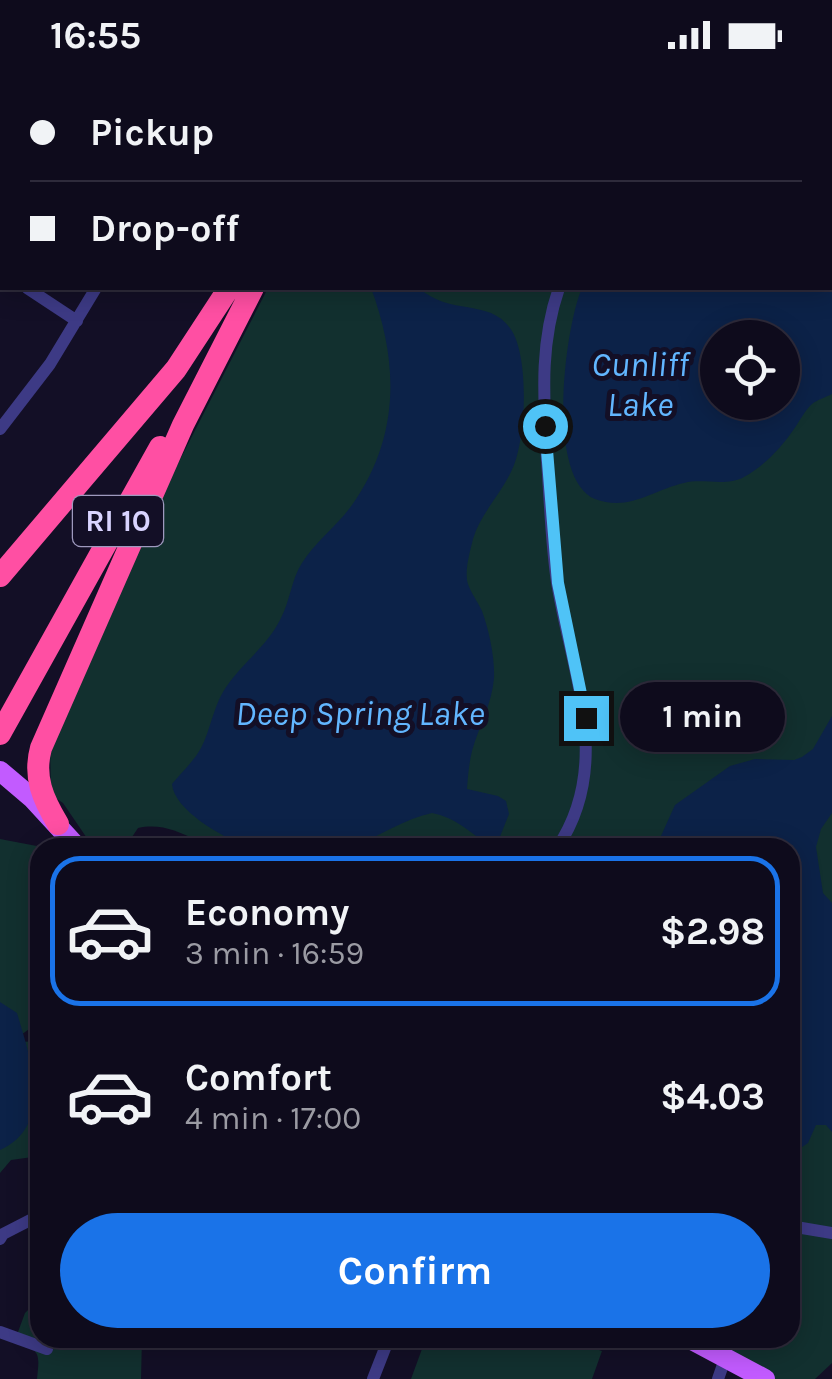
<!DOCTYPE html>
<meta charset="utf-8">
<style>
:root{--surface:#0e0b1c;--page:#1c1929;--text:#f1f3f6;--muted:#9b9ba3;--line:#2e2b3b;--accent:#1a73e8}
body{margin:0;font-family:Karla,sans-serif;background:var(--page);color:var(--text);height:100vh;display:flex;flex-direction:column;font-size:38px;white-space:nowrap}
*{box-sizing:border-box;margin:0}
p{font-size:32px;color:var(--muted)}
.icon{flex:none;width:55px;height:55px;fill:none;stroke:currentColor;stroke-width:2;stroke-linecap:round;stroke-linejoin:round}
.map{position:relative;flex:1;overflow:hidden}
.details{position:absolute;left:30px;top:768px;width:770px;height:510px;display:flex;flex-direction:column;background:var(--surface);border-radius:30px;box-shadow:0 5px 25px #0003,0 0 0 2px var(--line)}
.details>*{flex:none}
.hud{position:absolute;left:0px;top:0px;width:832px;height:220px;box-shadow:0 5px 25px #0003,0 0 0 2px var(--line);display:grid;align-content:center;height:220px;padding:0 30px;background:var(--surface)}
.controls{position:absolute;left:700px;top:250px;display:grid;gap:20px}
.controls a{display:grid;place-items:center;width:100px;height:100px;border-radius:50%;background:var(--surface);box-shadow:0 5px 25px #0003,0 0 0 2px var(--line);font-size:50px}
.end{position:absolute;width:45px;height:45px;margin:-22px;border:12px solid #4fc3f7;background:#111;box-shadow:0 0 0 5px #111}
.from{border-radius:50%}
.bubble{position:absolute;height:70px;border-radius:35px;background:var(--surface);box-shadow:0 5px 25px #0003,0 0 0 2px var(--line);font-size:32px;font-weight:700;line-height:70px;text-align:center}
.hud b{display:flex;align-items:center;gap:35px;height:95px;font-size:38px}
.hud b+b{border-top:2px solid var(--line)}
.hud i{width:25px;height:25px;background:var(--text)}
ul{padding:18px 0 0;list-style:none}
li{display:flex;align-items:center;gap:30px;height:150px;margin:0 20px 15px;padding:0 10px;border:5px solid transparent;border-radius:30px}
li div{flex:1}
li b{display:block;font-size:38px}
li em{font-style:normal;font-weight:700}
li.on{border-color:var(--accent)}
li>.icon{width:90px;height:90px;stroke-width:1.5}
.button{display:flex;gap:20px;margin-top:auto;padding:20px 30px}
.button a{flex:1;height:115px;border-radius:60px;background:var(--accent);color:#fff;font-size:40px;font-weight:700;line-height:115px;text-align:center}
.status{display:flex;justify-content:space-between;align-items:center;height:70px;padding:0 50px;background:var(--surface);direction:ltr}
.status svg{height:28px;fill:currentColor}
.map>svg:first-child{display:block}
.green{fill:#12302f;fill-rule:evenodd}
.water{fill:#0c2248;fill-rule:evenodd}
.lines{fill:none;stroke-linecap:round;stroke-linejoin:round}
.street{stroke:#3d3a85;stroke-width:12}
.primary{stroke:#c25bff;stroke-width:20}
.highway{stroke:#ff4fa3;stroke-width:22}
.route{stroke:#4fc3f7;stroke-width:12}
.labels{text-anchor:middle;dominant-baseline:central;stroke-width:10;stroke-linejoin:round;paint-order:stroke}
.shield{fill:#130f26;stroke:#9e99be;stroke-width:2.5}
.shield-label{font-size:30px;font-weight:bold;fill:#d9d4ff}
.water-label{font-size:35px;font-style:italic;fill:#62b6ff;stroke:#130f26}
</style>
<div class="status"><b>16:55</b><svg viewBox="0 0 49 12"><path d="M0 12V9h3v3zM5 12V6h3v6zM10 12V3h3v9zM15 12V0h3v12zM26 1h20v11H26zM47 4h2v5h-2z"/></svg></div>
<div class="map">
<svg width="832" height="1309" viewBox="0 0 832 1309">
<rect width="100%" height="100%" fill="#130f26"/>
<!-- green -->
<path class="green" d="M307 0H832V1293L815 1309H768L692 1268H790V778H200L197 770C177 761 160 753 138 758L132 767V777H93L63 733 51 725 50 675 169 411 268 218H830V2ZM718 268H782V332H718Z
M0 769 42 777 38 816 40 951 21 965 0 940Z
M40 971V1086L11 1090 0 1103V1072L20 972Z
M40 1228V1268H142L141 1309H37C40 1281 40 1282 15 1270L25 1243Z
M426 1268H561L602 1281 592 1309H411Z"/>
<!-- water -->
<path class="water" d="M739 0H832V324C826 327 817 330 812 334 805 340 799 352 794 359 781 378 764 396 744 407 726 417 703 408 684 413 653 420 628 442 595 429 545 408 565 257 582 218H830V2H738ZM718 268H782V332H718Z
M371 218H419C451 247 491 227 512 261 529 290 526 364 514 395 504 421 481 442 473 469 470 482 464 501 468 514 471 523 478 532 482 541 489 560 495 588 494 608 492 634 479 656 472 681 469 693 468 706 467 719L498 726 506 731 509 744 497 774 489 777C473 763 454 747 432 743 404 749 380 766 354 776 344 780 255 780 246 776 222 767 174 740 172 714 181 703 194 691 201 678 210 661 213 639 223 622 239 595 266 578 280 550 290 532 291 510 302 493 315 472 337 456 352 435 400 367 399 293 371 218Z
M832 646V743L821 759 816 777 823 823 832 833V1062L826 1055H816L808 1073 790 1085V778L656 777 675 735 730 696 755 689 794 690 802 687 813 679Z
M0 932 17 943C30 987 55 1056 0 1080Z"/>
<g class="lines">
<!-- street -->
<path class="street" d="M617 0 618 2
M137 2 139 0
M0 58H2
M27 218 77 251
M0 359 50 294 96 218
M557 778C614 694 571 601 557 512 551 472 550 431 547 390 544 329 539 276 559 218
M790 1156 832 1163
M0 1169 3 1164 40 1145
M0 1262 47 1279
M373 1309 389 1268
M718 1309 726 1286"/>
<!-- primary -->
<path class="primary" d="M0 701 32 728 78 778
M688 1268 765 1309"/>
<!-- highway -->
<path class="highway" d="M272 0V2
M294 0V2
M0 506 176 299 229 218
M0 664 160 377
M58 754C43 729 33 707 41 678L183 355 253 218"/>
</g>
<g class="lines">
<!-- route -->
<path class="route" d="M545 356 558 513 586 648"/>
</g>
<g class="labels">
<!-- shield labels -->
<rect class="shield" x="73" y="426" width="90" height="50" rx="8"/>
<g class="shield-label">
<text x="118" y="451">RI 10</text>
</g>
<!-- water labels -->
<g class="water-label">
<text x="640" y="294">Cunliff<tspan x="640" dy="40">Lake</tspan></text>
<text x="360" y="643">Deep Spring Lake</text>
</g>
</g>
</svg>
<div class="controls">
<a><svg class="icon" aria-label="locate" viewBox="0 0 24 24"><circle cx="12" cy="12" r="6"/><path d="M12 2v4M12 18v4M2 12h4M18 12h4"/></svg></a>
</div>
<i class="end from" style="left:545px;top:356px"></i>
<i class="end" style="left:586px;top:648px"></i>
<div class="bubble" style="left:620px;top:612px;width:165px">1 min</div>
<div class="hud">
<b><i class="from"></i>Pickup</b>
<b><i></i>Drop-off</b>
</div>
<section class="details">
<ul>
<li class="on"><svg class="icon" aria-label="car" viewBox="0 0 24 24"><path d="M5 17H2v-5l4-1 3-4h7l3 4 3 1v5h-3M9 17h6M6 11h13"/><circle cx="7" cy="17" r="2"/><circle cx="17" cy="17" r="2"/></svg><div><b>Economy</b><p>3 min · 16:59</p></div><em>$2.98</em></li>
<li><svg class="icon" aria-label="car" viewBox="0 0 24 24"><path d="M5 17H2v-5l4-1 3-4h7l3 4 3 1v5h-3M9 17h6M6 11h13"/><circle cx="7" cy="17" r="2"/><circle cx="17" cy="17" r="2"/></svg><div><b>Comfort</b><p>4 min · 17:00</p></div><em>$4.03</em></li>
</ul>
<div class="button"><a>Confirm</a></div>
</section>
</div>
